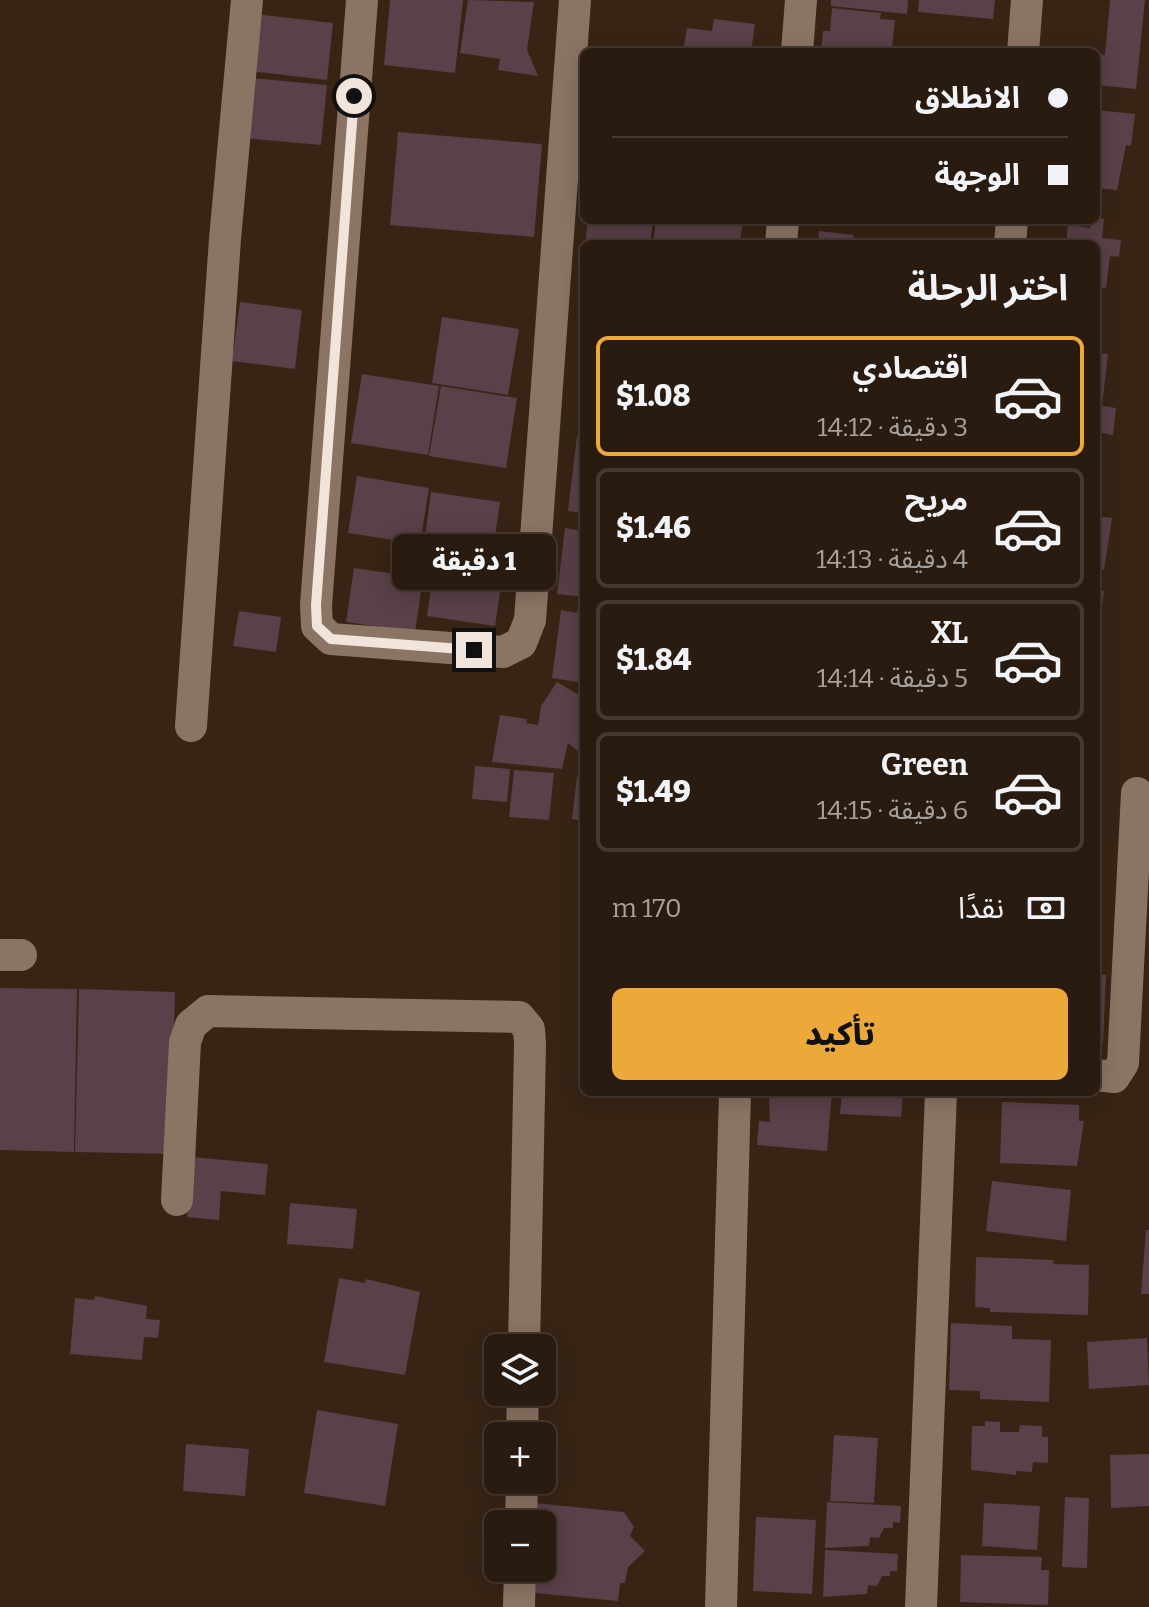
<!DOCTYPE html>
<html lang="ar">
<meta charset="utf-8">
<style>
:root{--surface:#291b10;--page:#35281e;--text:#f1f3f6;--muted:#a5a19f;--line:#453930;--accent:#eca93a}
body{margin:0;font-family:Bitter,"Noto Sans Arabic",serif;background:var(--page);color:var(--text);direction:rtl;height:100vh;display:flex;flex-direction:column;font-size:30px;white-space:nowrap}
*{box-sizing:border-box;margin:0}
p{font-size:26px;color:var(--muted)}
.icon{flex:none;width:44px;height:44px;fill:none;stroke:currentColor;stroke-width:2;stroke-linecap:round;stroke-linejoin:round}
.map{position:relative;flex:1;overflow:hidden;direction:ltr}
.details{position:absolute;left:580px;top:240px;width:520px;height:856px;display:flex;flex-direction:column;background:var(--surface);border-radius:12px;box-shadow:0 4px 20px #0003,0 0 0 2px var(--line);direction:rtl}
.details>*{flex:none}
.banner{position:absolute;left:580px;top:48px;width:520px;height:176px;border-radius:12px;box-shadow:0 4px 20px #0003,0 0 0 2px var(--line);direction:rtl;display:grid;align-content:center;height:176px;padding:0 32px;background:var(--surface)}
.controls{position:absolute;left:484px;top:1334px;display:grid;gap:16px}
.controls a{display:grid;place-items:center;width:72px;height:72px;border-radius:12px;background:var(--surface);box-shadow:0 4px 20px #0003,0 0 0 2px var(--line);font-size:40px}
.end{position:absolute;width:36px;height:36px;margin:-18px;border:10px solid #f1e4da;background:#111;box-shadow:0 0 0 4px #111}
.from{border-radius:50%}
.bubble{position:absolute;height:56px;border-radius:12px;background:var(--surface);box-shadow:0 4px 20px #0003,0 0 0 2px var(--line);font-size:26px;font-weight:800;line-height:56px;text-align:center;direction:rtl}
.banner b{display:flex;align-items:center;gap:28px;height:76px;font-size:30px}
.banner b+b{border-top:2px solid var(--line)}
.banner i{width:20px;height:20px;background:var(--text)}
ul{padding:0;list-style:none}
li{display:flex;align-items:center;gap:24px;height:120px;margin:0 16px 12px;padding:0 16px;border:4px solid var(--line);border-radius:12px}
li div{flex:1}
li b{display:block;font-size:30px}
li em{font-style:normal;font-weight:800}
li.current{border-color:var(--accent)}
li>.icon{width:72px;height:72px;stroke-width:1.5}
h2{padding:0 32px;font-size:36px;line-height:96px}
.pay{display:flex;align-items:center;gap:20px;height:88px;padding:0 32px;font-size:30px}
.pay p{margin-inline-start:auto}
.cta{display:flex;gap:16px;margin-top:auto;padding:16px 32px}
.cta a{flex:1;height:92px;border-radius:12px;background:var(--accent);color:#111;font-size:32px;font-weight:800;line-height:92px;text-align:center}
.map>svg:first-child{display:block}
.building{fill:#594049}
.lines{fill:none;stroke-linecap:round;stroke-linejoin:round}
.minor{stroke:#8b7464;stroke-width:32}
.route{stroke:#f1e4da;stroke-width:10}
</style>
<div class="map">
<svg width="1149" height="1607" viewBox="0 0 1149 1607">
<rect width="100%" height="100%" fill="#372415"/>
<!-- building -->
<path class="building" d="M390 0H463L455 73 384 65Z
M468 0 534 2 527 50 538 76 498 70 500 59 460 53Z
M831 0H908L907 14 831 6Z
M919 0H995L993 19 918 12Z
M1110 0H1145L1136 89 1096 85V54L1105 55Z
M832 8 881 13 880 19 895 20 892 47 899 48V52H821L823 31H830Z
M255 14 333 23 327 80 249 71Z
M714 19 755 24 751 52H683L687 28 712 31Z
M250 78 327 85 321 145 244 138Z
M1096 110 1135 114 1131 146 1126 145 1117 190 1096 188Z
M398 132 542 144 534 237 390 225Z
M1096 218 1104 219 1102 238 1121 240 1119 257 1110 256 1106 288 1096 287V244H1066L1068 225 1090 228 1092 220Z
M588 220H653L650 244H585Z
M656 220H743L740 241 733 240 732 244H653Z
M819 231 854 235 853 244H818Z
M240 302 302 310 295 369 232 361Z
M442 317 519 329 508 395 432 383Z
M1096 353 1108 354 1102 406 1116 408 1113 435 1096 432Z
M362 374 439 386 428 455 351 443Z
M441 386 517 398 506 468 429 456Z
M577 436 584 437V513L568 511Z
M357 476 429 488 420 544 348 533Z
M431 492 500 502 492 556 424 546Z
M1096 516 1112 518 1104 570 1096 568Z
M565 528 584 531V597L557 594Z
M435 561 503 572 495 626 427 616Z
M354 568 423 578 415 632 346 622Z
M1096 590 1104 591 1100 623 1096 622Z
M579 600 584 601V683L552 678 561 610 577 613Z
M239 611 281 617 276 652 233 646Z
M557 682 584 698V756L568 743 562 769 492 762 500 715 527 719 526 723 538 725 541 706Z
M475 766 510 769 507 802 472 799Z
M514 770 554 773 549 820 509 817Z
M577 776 584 777V821L572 819Z
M1096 974 1106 975 1103 1043 1096 1042Z
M0 988 77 989 74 1152 0 1150Z
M79 989 175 992 171 1154 75 1152Z
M769 1092H832L827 1151 757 1145 759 1121 770 1122Z
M842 1092H903L901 1117 840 1114Z
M1002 1102 1079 1105V1121H1084L1077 1166 1000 1163Z
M192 1157 268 1164 265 1195 221 1191 219 1220 187 1217Z
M992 1181 1071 1190 1066 1241 986 1231Z
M290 1203 357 1209 353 1249 287 1244Z
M1146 1230H1149V1294H1141Z
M976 1257 1054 1260 1053 1264 1089 1265 1088 1315 990 1312V1308L975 1307Z
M339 1278 365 1283 366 1279 420 1292 405 1375 324 1362Z
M95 1296 147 1306 146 1319 160 1320 158 1338 144 1337 142 1360 70 1354 75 1298 94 1300Z
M951 1323 1012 1326V1339L1051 1340 1049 1402 980 1399V1391L949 1390Z
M1147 1338 1149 1385 1089 1389 1087 1342Z
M317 1410 398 1424 385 1506 304 1493Z
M985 1421 1000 1422V1432H1019L1020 1425 1042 1426V1437H1048V1463L1033 1462 1032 1472 1016 1471V1475L971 1470 972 1426H985Z
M834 1435 878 1438 874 1503 830 1501Z
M186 1444 249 1449 245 1496 183 1491Z
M1149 1454V1506L1111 1508 1110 1455Z
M1065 1497 1089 1498 1087 1568 1062 1567Z
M827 1502 901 1506 900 1523 893 1522V1528H884L879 1538 870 1537 869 1546 825 1548Z
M534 1503 624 1512 634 1527 630 1536 645 1551 628 1567 625 1583H620L618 1601 525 1592 528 1568 554 1570 555 1556 542 1555V1524H532Z
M984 1503 1040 1506 1037 1550 982 1546Z
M756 1517 816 1520 812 1594 753 1591Z
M825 1550 898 1554 897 1571H890V1576H882L877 1586 868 1585 867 1594 823 1597Z
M961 1555 1042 1557 1041 1570H1049L1048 1605 960 1602Z"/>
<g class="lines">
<!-- minor -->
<path class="minor" d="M362 0 316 605 317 626 331 639 503 652 521 643 530 620 575 0
M797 52 801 0
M1023 52 1027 0
M781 244 783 220
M1010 244 1012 220
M191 726 225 239 247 0
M0 955H21
M1096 1075 1114 1077 1123 1063 1137 793
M177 1200 185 1042 191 1025 208 1011 519 1017 529 1029 530 1044 524 1348
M522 1436 523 1392
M521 1524 522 1480
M519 1607 520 1568
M721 1607 735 1092
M921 1607 941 1092"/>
</g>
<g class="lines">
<!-- route -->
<path class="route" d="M354 96 316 605 317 626 331 639 474 650"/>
</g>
</svg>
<div class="controls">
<a><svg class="icon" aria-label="layers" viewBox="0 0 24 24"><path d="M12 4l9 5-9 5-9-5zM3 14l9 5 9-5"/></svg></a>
<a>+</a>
<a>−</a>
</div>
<i class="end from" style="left:354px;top:96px"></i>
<i class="end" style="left:474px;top:650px"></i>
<div class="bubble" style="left:392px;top:534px;width:164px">1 دقيقة</div>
<div class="banner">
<b><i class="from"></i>الانطلاق</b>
<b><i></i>الوجهة</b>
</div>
<section class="details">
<h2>اختر الرحلة</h2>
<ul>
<li class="current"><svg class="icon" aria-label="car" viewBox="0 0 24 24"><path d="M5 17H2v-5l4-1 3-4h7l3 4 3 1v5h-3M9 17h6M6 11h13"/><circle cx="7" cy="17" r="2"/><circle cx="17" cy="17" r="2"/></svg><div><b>اقتصادي</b><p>3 دقيقة · 14:12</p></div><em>$1.08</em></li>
<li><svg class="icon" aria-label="car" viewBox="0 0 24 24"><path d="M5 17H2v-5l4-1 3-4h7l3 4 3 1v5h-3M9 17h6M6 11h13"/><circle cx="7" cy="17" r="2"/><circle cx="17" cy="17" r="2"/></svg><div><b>مريح</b><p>4 دقيقة · 14:13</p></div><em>$1.46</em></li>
<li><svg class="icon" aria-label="car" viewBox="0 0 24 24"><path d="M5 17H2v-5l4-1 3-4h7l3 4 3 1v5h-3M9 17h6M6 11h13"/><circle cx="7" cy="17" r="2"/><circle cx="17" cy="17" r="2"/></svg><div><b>XL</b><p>5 دقيقة · 14:14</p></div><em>$1.84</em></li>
<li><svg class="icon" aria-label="car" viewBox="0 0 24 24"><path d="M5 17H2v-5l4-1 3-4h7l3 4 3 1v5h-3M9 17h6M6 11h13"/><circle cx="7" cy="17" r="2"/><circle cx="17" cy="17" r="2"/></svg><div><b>Green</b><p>6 دقيقة · 14:15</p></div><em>$1.49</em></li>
</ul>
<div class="pay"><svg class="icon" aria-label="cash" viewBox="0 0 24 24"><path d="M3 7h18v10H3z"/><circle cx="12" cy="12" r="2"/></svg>نقدًا<p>170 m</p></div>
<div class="cta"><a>تأكيد</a></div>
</section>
</div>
